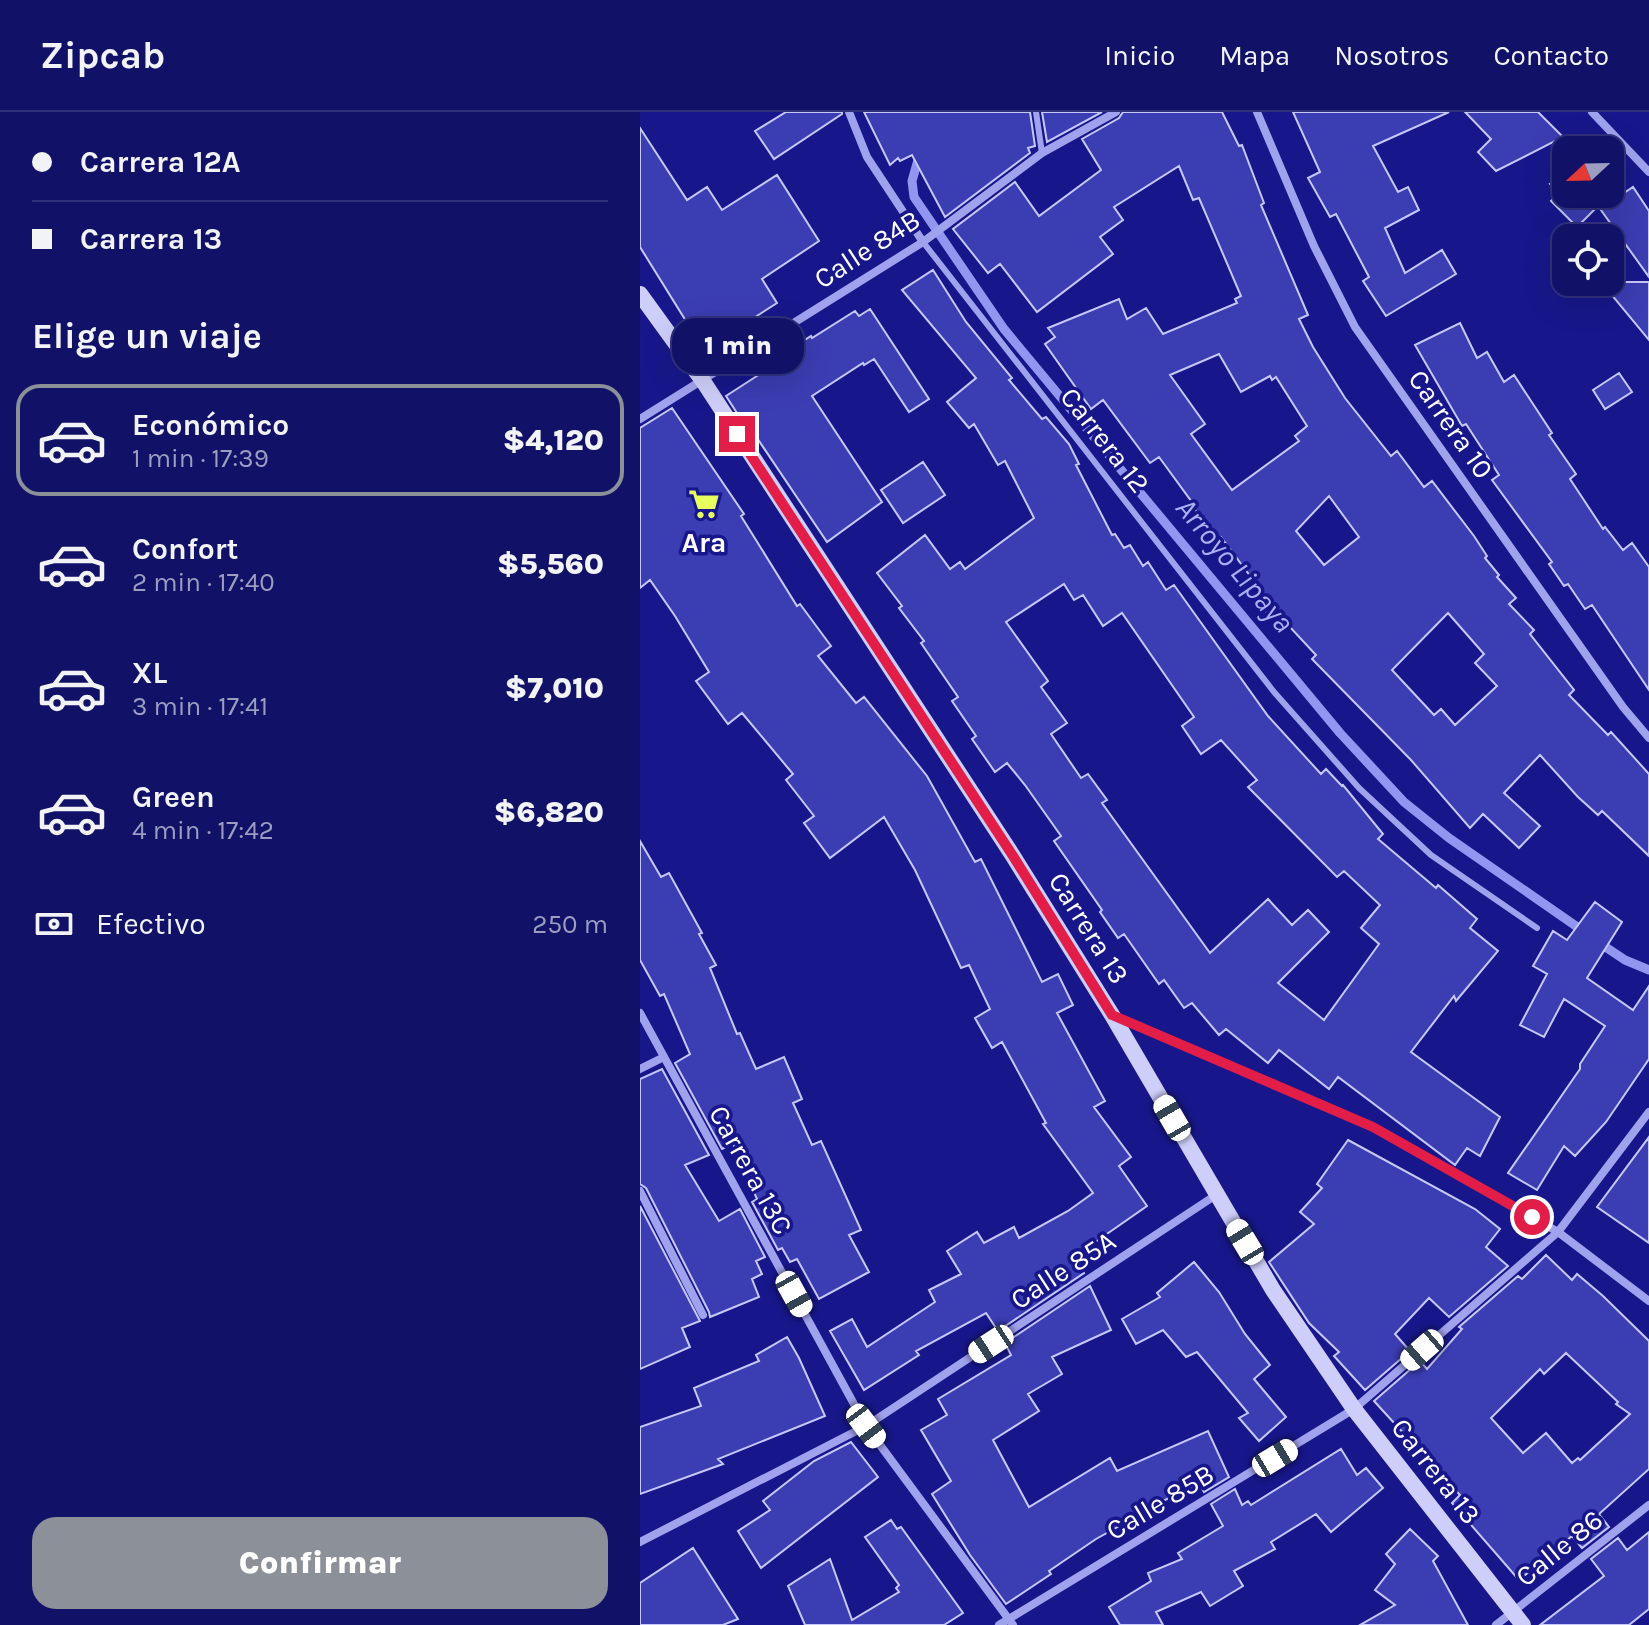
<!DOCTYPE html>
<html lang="es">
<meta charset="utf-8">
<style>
:root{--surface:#111168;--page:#1e1f71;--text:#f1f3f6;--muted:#9c9dc0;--line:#30317c;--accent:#8c9099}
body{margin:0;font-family:Karla,sans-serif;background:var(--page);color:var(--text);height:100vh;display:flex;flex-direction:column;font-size:30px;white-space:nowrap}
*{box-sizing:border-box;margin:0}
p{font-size:26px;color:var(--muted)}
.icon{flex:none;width:44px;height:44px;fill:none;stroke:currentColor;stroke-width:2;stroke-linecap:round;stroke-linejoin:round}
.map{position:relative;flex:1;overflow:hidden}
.panel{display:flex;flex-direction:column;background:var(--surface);width:640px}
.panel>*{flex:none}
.banner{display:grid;align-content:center;height:176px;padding:0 32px;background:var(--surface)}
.needle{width:52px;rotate:248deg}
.controls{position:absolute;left:912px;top:24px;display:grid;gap:16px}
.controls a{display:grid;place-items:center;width:72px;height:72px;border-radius:16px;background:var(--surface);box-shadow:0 8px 32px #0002,0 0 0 2px var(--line);font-size:40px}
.end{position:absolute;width:36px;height:36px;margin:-18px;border:10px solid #e11d48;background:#fff;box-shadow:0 0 0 4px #fff}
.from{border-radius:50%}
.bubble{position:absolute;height:56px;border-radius:24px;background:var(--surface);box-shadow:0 8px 32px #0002,0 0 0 2px var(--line);font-size:26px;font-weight:800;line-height:56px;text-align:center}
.car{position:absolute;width:24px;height:48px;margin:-24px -12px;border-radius:10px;box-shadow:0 0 6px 2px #0007;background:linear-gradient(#fff 24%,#345 0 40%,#fff 0 76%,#345 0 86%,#fff 0)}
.banner b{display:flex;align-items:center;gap:28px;height:76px;font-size:30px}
.banner b+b{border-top:2px solid var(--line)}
.banner i{width:20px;height:20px;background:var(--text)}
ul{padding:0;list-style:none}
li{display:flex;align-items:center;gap:24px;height:112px;margin:0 16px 12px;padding:0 16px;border:4px solid transparent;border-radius:24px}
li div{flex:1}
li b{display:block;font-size:30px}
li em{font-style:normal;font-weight:800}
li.active{border-color:var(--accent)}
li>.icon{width:72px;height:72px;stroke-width:1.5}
h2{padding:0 32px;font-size:36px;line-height:96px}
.pay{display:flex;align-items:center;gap:20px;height:88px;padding:0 32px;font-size:30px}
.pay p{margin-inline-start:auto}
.button{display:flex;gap:16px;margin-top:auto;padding:16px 32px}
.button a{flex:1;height:92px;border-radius:24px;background:var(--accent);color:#fff;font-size:32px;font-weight:800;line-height:92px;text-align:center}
header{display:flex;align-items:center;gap:48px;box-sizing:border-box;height:112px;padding:0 40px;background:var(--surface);border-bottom:2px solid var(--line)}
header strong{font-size:38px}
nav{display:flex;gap:44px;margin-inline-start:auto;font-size:28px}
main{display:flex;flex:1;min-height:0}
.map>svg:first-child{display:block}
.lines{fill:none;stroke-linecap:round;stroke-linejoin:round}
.stream{stroke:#9396f1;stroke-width:9}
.building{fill:#3b3db2;stroke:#c7c8fa;stroke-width:2;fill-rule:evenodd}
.lane{stroke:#a1a2ee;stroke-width:6}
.street{stroke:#a1a2ee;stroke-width:8}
.secondary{stroke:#cecefa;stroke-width:16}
.route{stroke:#e11d48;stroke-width:10}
.labels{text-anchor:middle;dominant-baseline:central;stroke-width:7;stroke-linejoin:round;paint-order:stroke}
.street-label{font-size:28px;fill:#fff;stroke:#17178b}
.poi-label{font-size:28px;font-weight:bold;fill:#fff;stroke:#17178b}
.water-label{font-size:30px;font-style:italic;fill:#acaef6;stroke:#17178b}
</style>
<header>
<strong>Zipcab</strong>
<nav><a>Inicio</a><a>Mapa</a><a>Nosotros</a><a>Contacto</a></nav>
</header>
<main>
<section class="panel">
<div class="banner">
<b><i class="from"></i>Carrera 12A</b>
<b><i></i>Carrera 13</b>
</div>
<h2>Elige un viaje</h2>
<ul>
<li class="active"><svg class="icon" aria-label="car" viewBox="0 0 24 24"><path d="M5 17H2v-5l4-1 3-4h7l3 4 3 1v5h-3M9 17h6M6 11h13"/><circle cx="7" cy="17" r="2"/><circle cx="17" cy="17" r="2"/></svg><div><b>Económico</b><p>1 min · 17:39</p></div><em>$4,120</em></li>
<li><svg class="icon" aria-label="car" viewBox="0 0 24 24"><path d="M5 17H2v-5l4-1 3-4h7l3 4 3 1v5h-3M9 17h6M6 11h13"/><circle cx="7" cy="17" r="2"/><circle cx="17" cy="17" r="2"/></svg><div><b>Confort</b><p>2 min · 17:40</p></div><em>$5,560</em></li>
<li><svg class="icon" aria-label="car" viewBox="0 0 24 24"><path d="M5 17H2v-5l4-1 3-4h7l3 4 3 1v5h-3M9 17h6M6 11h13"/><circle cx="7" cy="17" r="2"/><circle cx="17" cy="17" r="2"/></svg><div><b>XL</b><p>3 min · 17:41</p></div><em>$7,010</em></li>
<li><svg class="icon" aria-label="car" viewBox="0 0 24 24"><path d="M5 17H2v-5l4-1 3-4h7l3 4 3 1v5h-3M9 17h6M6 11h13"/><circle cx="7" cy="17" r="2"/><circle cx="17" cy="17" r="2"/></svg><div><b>Green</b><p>4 min · 17:42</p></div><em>$6,820</em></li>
</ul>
<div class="pay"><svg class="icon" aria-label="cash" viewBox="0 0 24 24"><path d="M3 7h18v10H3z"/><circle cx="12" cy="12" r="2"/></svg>Efectivo<p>250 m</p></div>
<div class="button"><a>Confirmar</a></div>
</section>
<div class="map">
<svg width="1009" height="1513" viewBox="0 0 1009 1513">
<rect width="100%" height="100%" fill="#17178b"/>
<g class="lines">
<!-- stream -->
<path class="stream" d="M280 41 272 69 274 85 364 217 700 621 764 690 809 726 946 821
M958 830 985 848 1009 858"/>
</g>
<!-- building -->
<path class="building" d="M146 0H202V2L134 47 115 19Z
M224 0H390L395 34 388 36 390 41 305 105 272 43 260 49 258 46 250 53Z
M402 0H462L407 30Z
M483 0H582L599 34 602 33 624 91 621 93 668 203 659 207 673 235 705 286 751 344 757 339 784 375 792 369 834 424 847 444 845 446 859 463 857 465 876 486 869 492 894 518 890 522 934 578 929 583 968 623 971 620 1009 662V744L962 699 958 703 938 685 900 643 864 681 900 714 879 736 843 702 830 716 771 648 672 547 676 543 636 500 630 505 615 486 622 480 581 425 578 427 552 394 554 393 519 345 510 351 463 288 451 297 405 232 415 225 408 216 479 187 487 207 506 196 523 222 597 191 595 187 601 184 559 86 553 88 539 54 474 95 483 108 460 125 473 142 397 200 360 152 348 161 313 117 375 70 399 104 461 58 442 27 479 6ZM579 242 601 280 630 264 632 268 636 265 667 314 655 324 659 329 592 378 551 322 565 312 530 263ZM689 384 719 425 684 453 656 419ZM808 501 844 542 835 551 857 574 815 613 801 597 794 603 752 558Z
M653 0H809L733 34 758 80 768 75 779 98 745 116 765 161 802 138 816 162 746 204 723 169 729 165 696 102 690 105 668 66 680 60Z
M825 0H898L923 25 856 59 838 40 851 27Z
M0 16 47 88 67 75 82 98 137 63 179 129 122 167 137 191 64 238 0 135Z
M926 62V82H970V67L984 81 993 75 1009 99V165L958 94 937 115 911 89 919 80 910 72Z
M293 158 326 210 372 266 369 268 402 307 406 305 429 332 439 352 436 353 472 423 475 422 484 436 490 433 503 454 508 450 526 478 534 473 628 604 681 662 686 657 702 674 703 673 743 722 738 727 796 776 798 773 837 807 830 816 858 839 816 889 814 884 771 940 860 1005 840 1044 827 1036 815 1053 698 965 689 977 639 938 628 951 586 917 579 923 552 891 544 896 524 868 519 872 484 822 478 826 460 800 462 798 414 729 421 724 385 673 367 651 355 660 332 627 336 624 312 589 318 585 281 531 284 529 259 496 262 494 237 461 285 423 310 457 320 450 325 457 394 406 365 349 358 353 334 312 329 316 307 290 336 266 262 178ZM424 472 434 488 443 483 463 514 482 501 554 605 542 614 561 642 581 628 617 668 608 675 697 765 704 759 740 793 721 816 739 832 684 908 638 871 689 820 668 798 652 813 628 787 570 841 462 691 467 688 448 662 441 666 411 622 427 611 401 575 408 569 366 510Z
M961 170H1009V228Z
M230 197 289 287 269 300 234 247 224 253 223 251 172 284 242 390 187 430 113 320 110 321 86 284 123 260 121 256 171 224 172 226 215 199 219 204Z
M820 211 837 246 847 240 864 270 874 263 912 321 909 323 936 362 930 367 963 417 965 415 983 438 992 431 1009 455V578L952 493 945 497 928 472 924 474 909 452 912 450 852 368 859 363 826 312 822 314 775 233Z
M979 261 992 280 965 297 953 278Z
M32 296 104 402 101 404 157 494 160 492 191 534 178 544 216 591 224 585 287 664 335 750 341 747 402 870 418 862 433 893 417 901 465 989 454 995 491 1045 479 1054 507 1094 441 1140 443 1144 438 1146 444 1161 358 1219 346 1201 276 1239 279 1243 224 1278 190 1219 212 1207 227 1235 295 1190 289 1178 321 1162 307 1139 337 1120 344 1131 374 1115 379 1126 428 1099 453 1081 403 1012 406 1011 362 930 352 936 335 906 350 897 329 853 321 856 275 758 244 705 190 746 164 711 174 704 146 668 153 662 102 601 88 612 56 569 69 560 35 504 10 468 0 476V316Z
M283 350 305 383 263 411 241 378Z
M0 729 21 765 29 761 62 821 59 822 76 853 70 856 97 922 100 921 116 957 144 945 162 987 153 991 172 1033 181 1029 221 1118 209 1123 229 1160 179 1187 157 1147 150 1150 142 1136 138 1138 112 1090 117 1087 93 1032 82 1037 35 951 50 942 24 882 20 884 0 848Z
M955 790 982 810 947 866 993 898 1009 874V947L966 1010 935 1044 924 1034 897 1078 868 1061 940 957V952L965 914 924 887 904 925 880 913 907 862 893 854 913 819 927 828Z
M22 957 69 1043 45 1053 79 1109 100 1097 125 1145 116 1149 122 1162 112 1167 119 1185 70 1205 69 1200 6 1076 0 1072V967Z
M1009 1025V1131L957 1095Z
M708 1028 835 1097 860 1117 846 1135 868 1154 809 1205 789 1186 755 1222 770 1239 725 1278 694 1244 699 1240 669 1211 629 1150 674 1112 660 1100 682 1076 677 1072Z
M0 1094 60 1209 42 1216 50 1235 0 1257Z
M906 1143 932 1168 937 1162 963 1184 1009 1229V1357L959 1402 969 1415 942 1436 932 1424 879 1468 812 1391 820 1383 734 1289 780 1249 787 1257 822 1217 819 1215 878 1164 882 1167ZM926 1241 978 1290 976 1292 990 1302 940 1348 938 1346 932 1351 906 1321 883 1341 851 1306 900 1257 904 1262Z
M554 1150 579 1180 605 1222 630 1253 614 1267 646 1305 619 1329 599 1306 608 1301 557 1240 546 1245 523 1218 496 1232 482 1207 520 1185 517 1181Z
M450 1174 471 1218 412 1245 422 1262 388 1282 399 1299 353 1328 389 1395 470 1346 477 1359 568 1319 589 1365 564 1380 560 1373 499 1399 501 1402 456 1427 409 1459 411 1462 366 1492 330 1443 292 1382 311 1369 281 1318 307 1303 298 1287 371 1243 365 1231Z
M147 1225 159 1246 185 1304 78 1347 83 1352 0 1382V1315L61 1294 54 1276 119 1249 116 1243Z
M211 1330 238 1365 121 1456 98 1419 130 1398 123 1389 174 1349Z
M701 1337 717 1363 726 1356 743 1376 691 1420 676 1402 631 1430 635 1437 594 1459 603 1474 570 1494 561 1480 516 1500 523 1513H480L469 1495 511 1469 508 1461 542 1447 538 1441 583 1414 571 1392 595 1377 602 1393 608 1389 611 1393Z
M251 1408 257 1417 261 1415 323 1501 304 1513H165L148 1474 190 1447 212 1508 259 1480 256 1476 259 1473 225 1425Z
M770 1417 798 1444 793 1449 828 1513H720L755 1493 735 1478 755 1452 746 1442Z
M1009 1420V1497L989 1513H900L964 1464 951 1447 978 1426 987 1438Z
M53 1436 98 1507 83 1513H0V1471Z"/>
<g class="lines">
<!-- lane -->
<path class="lane" d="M396 0 402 41
M283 130 634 580 719 676 791 743 897 816"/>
<!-- street -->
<path class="street" d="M209 0 227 45 283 130
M617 0 674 134 715 215 983 595 1009 626
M952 0 1009 60
M0 307 283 130 402 41 476 0
M0 901 226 1314 373 1513
M477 905 733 1015 918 1120 1009 1189
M0 957 24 945
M0 1079 63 1203
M0 1430 226 1314 576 1083
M359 1513 714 1297 918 1120 1009 1000
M856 1513 1009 1393"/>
<!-- secondary -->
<path class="secondary" d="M0 182 63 269 373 744 472 903 633 1178 714 1297 883 1513"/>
</g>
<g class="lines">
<!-- route -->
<path class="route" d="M97 322 373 744 472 903 733 1015 892 1105"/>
</g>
<!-- icons -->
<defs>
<symbol id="supermarket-bare" viewBox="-9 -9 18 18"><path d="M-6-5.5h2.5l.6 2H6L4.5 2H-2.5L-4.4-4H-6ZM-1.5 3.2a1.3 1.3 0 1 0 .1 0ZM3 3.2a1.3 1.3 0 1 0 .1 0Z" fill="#e7ff5e" stroke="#17178b" stroke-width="2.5" paint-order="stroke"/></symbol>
</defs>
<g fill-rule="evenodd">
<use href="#supermarket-bare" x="42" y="370" width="44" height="44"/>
</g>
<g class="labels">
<!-- street labels -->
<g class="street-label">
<text transform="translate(227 137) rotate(-33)">Calle 84B</text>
<text transform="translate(811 312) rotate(55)">Carrera 10</text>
<text transform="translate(465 328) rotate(52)">Carrera 12</text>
<text transform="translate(449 816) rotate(58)">Carrera 13</text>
<text transform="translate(111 1058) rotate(61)">Carrera 13C</text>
<text transform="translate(423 1158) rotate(-33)">Calle 85A</text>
<text transform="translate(796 1359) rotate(52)">Carrera 13</text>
<text transform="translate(520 1390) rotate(-31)">Calle 85B</text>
<text transform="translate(919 1436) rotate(-39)">Calle 86</text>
</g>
<!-- poi labels -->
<g class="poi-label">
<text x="64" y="430">Ara</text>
</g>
<!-- water labels -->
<g class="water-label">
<text transform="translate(595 453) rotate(50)">Arroyo Lipaya</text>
</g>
</g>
</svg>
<div class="controls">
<a><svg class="needle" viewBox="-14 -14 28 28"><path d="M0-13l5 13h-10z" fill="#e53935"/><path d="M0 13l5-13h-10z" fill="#9c9dc0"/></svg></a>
<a><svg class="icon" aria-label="locate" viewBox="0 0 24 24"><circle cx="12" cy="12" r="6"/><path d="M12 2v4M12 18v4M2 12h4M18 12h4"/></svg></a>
</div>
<i class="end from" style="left:892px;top:1105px"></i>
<i class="end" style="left:97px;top:322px"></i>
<div class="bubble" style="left:32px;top:206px;width:132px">1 min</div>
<i class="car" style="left:532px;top:1006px;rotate:330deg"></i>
<i class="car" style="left:605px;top:1130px;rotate:329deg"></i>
<i class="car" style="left:154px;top:1182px;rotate:151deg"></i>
<i class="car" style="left:351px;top:1232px;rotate:237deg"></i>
<i class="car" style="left:782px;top:1238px;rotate:229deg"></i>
<i class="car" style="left:226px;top:1314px;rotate:143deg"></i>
<i class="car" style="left:635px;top:1346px;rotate:59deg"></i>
</div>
</main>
